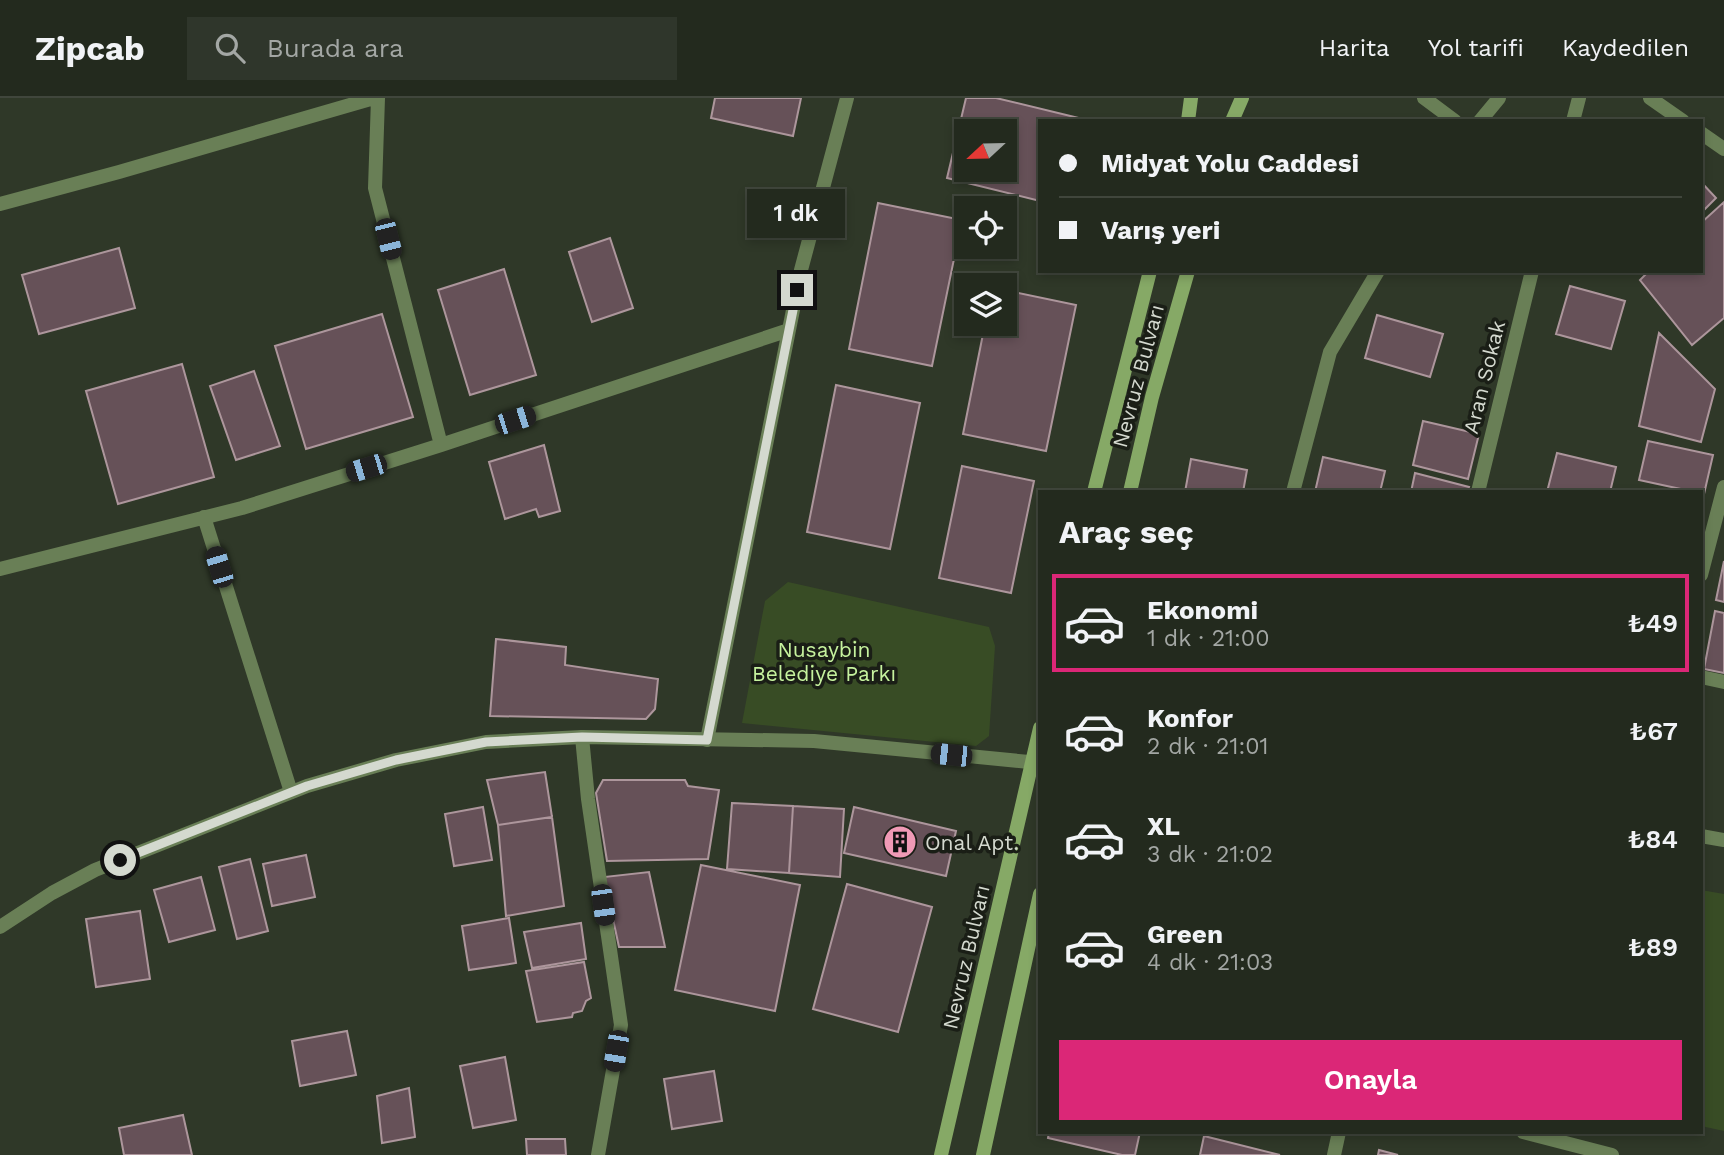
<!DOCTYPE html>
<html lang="tr">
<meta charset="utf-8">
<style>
:root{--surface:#232a1e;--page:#2f362b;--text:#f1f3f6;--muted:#a3a7a4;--line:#40463c;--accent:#db2777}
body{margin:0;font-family:"Work Sans",sans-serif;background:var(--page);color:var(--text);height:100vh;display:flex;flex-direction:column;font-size:26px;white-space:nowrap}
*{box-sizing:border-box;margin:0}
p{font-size:23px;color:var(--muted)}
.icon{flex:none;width:38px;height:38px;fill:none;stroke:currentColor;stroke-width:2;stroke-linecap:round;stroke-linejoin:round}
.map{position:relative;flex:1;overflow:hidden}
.sheet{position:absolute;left:1038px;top:392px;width:665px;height:644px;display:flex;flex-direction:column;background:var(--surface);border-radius:0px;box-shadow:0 4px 10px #0003,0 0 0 2px var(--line)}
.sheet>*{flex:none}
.top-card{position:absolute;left:1038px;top:21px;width:665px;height:154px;border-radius:0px;box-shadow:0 4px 10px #0003,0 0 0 2px var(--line);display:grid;align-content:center;height:154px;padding:0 21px;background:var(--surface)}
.needle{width:46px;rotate:248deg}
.tools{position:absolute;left:954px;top:21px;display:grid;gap:14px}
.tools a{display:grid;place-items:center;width:63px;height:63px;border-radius:0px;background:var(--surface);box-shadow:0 4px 10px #0003,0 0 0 2px var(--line);font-size:35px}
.end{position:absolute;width:32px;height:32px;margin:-16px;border:9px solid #d4d9cf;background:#111;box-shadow:0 0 0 4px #111}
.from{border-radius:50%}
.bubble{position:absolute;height:49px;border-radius:0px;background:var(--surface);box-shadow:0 4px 10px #0003,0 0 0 2px var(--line);font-size:23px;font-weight:600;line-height:49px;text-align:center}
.car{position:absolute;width:21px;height:42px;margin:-21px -10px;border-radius:9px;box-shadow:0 0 5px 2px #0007;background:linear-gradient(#222 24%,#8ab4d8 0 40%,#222 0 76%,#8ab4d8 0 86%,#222 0)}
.top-card b{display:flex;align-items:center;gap:24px;height:66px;font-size:26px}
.top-card b+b{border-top:2px solid var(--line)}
.top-card i{width:18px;height:18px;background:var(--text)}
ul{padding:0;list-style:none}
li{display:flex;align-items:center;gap:21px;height:98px;margin:0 14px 10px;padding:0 7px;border:4px solid transparent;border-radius:0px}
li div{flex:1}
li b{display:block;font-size:26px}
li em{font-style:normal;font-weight:600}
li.active{border-color:var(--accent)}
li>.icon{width:63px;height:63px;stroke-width:1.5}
h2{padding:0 21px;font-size:32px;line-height:84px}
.primary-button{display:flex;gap:14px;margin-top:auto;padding:14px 21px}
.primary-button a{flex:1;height:80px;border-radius:0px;background:var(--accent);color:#fff;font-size:28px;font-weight:600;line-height:80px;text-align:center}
header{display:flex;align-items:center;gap:42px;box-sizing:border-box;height:98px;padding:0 35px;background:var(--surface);border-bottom:2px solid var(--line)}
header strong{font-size:33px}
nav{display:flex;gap:38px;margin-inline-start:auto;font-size:24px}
.search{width:490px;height:63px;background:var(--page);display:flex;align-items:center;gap:18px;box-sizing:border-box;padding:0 24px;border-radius:0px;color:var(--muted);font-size:26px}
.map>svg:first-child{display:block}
.green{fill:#384c25}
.building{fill:#665158;stroke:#ad969c;stroke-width:2;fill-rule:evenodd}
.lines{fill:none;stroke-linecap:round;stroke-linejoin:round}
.minor{stroke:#697f56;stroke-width:14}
.tertiary{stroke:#697f56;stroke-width:14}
.secondary{stroke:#86a966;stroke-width:14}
.route{stroke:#d4d9cf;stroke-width:9}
.labels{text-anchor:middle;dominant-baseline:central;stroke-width:7;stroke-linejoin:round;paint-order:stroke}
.street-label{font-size:21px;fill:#d4d9cf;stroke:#1a1e16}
.park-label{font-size:21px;fill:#c6f29e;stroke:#1a1e16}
.poi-label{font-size:21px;fill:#d4d9cf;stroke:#1a1e16;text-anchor:start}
</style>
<header>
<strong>Zipcab</strong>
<div class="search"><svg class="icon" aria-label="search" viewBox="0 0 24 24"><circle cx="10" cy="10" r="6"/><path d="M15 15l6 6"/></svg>Burada ara</div>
<nav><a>Harita</a><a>Yol tarifi</a><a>Kaydedilen</a></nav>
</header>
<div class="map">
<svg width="1724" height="1057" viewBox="0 0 1724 1057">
<rect width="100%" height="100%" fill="#2f3828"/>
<!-- green -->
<path class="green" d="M788 484 989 529 995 548 989 638 976 648 742 625 765 503Z
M1701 792 1724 796V1033L1701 1028Z"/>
<!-- building -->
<path class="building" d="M715 0H801L793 38 711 20Z
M966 0H996L1091 23H1040V103L947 80ZM966 33H1004V72H966Z
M1701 84 1716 100 1701 115Z
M1724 104V220L1692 247 1640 182 1649 173H1701V125Z
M878 105 962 122 932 268 849 251Z
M610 140 633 210 592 224 569 154Z
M119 150 135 210 39 236 22 177Z
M504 171 536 277 470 297 438 192Z
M1570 188 1625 203 1611 251 1556 236Z
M1004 192 1076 207 1046 353 963 336 985 226H1004Z
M382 216 413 319 306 351 275 248Z
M1377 217 1443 236 1430 279 1365 260Z
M1659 235 1715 291 1701 344 1639 328Z
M182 266 214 379 118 406 86 293Z
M254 273 280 348 236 362 210 288Z
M836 287 920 305 890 451 807 434Z
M1423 323 1479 336 1468 381 1413 367Z
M1648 343 1713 357 1704 396 1639 382Z
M544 347 560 413 539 419 536 411 505 421 489 364Z
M1557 355 1616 369 1610 394H1547Z
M1323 359 1385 373 1380 394H1315Z
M1191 361 1247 372 1243 394H1185Z
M962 368 1034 383 1011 495 939 480Z
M1415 375 1469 389 1467 394H1411Z
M1724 463V504L1716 502Z
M1715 513 1724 515V575L1704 571Z
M496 541 566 549 565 567 658 581 655 611 646 621 490 618Z
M545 674 552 719 498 727 487 682Z
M603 682H685L688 688 719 692 708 761 607 763 596 695Z
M732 705 793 708 789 775 727 771Z
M793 708 844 711 840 779 789 775Z
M483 709 492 762 454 768 445 716Z
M854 709 956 733 946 778 844 755Z
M552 719 564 808 506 818 498 727Z
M306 757 315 799 272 808 263 766Z
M250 761 268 833 237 841 219 769Z
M701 767 800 787 775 913 675 892Z
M649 774 665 849H619L604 779Z
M201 779 215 832 169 844 154 792Z
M847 786 932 809 898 934 813 911Z
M140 813 150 881 96 889 86 821Z
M509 820 516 865 469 872 462 828Z
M581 825 586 861 532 870 524 834Z
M584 864 591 900 586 903 582 913 573 915 572 919 537 924 526 873Z
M347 933 356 977 300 988 292 943Z
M505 959 516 1022 473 1030 460 968Z
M714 973 722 1023 672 1031 664 981Z
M409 990 415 1039 382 1045 377 998Z
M183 1017 192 1057H124L119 1030Z
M1049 1034H1140L1135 1057H1122L1048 1040Z
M1204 1038 1280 1057H1200Z
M526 1041H565L566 1057H527Z
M1379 1052 1398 1057H1378Z"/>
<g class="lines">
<!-- minor -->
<path class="minor" d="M378 0 375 90 441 347
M1650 0 1683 23
M1573 23 1579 0
M1701 35 1724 51
M0 106 119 74 374 0
M1478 394 1532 173
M204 419 291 694
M0 471 242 410 441 347 789 232
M1701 477 1724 389
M1701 579 1724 584
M582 639 588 701 621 927 598 1057
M707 642 801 172 847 0
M1701 738 1724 742
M1523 1034 1612 1057
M1334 1057 1339 1034"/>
<!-- tertiary -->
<path class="tertiary" d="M1424 0 1455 23
M1480 23 1499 0
M1293 394 1330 254 1378 173
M0 829 52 795 95 772 307 688 396 662 486 644 582 639 814 643 1040 665"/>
<!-- secondary -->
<path class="secondary" d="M1188 23 1191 0
M1232 23 1242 0
M1094 394 1150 173
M1130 394 1152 299 1188 173
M941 1057 1040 630
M983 1057 1040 796"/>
</g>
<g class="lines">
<!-- route -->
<path class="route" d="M120 762 307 688 396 662 486 644 582 639 707 642 797 192"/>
</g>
<!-- icons -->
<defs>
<symbol id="building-disc" viewBox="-11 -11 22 22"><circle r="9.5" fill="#f09ab6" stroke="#1a1e16"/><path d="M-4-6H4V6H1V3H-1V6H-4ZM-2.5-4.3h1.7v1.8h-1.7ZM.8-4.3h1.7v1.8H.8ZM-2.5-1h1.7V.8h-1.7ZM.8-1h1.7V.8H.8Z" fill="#111"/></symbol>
</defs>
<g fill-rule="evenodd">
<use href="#building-disc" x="881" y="725" width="38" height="38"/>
</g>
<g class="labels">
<!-- street labels -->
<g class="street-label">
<text transform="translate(1138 278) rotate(-75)">Nevruz Bulvarı</text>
<text transform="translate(1484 279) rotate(-76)">Aran Sokak</text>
<text transform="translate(966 859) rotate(-77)">Nevruz Bulvarı</text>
</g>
<!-- park labels -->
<g class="park-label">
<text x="824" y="551">Nusaybin<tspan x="824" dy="24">Belediye Parkı</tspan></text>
</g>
<!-- poi labels -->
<g class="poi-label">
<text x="925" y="744">Onal Apt.</text>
</g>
</g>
</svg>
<div class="tools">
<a><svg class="needle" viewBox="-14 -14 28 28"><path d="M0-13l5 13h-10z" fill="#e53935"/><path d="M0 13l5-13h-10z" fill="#a3a7a4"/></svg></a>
<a><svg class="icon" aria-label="locate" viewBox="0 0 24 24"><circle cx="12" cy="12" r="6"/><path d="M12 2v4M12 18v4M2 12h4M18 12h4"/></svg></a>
<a><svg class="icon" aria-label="layers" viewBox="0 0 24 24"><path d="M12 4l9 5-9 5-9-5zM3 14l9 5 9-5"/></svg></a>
</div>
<i class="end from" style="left:120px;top:762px"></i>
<i class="end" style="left:797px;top:192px"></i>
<div class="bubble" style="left:747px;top:91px;width:98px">1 dk</div>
<i class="car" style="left:388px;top:141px;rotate:166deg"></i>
<i class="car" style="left:515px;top:322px;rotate:72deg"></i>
<i class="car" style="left:366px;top:370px;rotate:253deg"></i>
<i class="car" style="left:219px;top:469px;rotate:343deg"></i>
<i class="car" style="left:951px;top:657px;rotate:276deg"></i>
<i class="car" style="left:603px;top:807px;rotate:172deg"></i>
<i class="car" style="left:616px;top:953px;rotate:190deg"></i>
<div class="top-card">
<b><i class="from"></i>Midyat Yolu Caddesi</b>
<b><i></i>Varış yeri</b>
</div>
<section class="sheet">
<h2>Araç seç</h2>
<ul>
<li class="active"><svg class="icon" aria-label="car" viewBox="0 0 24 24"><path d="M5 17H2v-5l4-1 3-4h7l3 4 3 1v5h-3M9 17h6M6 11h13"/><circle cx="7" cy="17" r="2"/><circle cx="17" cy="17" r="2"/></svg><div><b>Ekonomi</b><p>1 dk · 21:00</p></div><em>₺49</em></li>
<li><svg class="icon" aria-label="car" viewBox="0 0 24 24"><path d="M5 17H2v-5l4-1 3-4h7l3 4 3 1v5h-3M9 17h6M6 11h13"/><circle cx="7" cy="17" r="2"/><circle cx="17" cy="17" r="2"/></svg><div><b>Konfor</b><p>2 dk · 21:01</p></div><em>₺67</em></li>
<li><svg class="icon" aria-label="car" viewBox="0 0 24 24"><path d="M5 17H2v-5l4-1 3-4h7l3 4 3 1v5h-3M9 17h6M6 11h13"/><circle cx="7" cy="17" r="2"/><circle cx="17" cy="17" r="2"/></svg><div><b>XL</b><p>3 dk · 21:02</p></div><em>₺84</em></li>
<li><svg class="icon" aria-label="car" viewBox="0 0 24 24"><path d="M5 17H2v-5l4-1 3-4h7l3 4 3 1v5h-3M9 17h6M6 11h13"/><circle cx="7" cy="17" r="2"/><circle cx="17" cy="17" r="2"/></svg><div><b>Green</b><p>4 dk · 21:03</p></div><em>₺89</em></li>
</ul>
<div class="primary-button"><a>Onayla</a></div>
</section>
</div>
